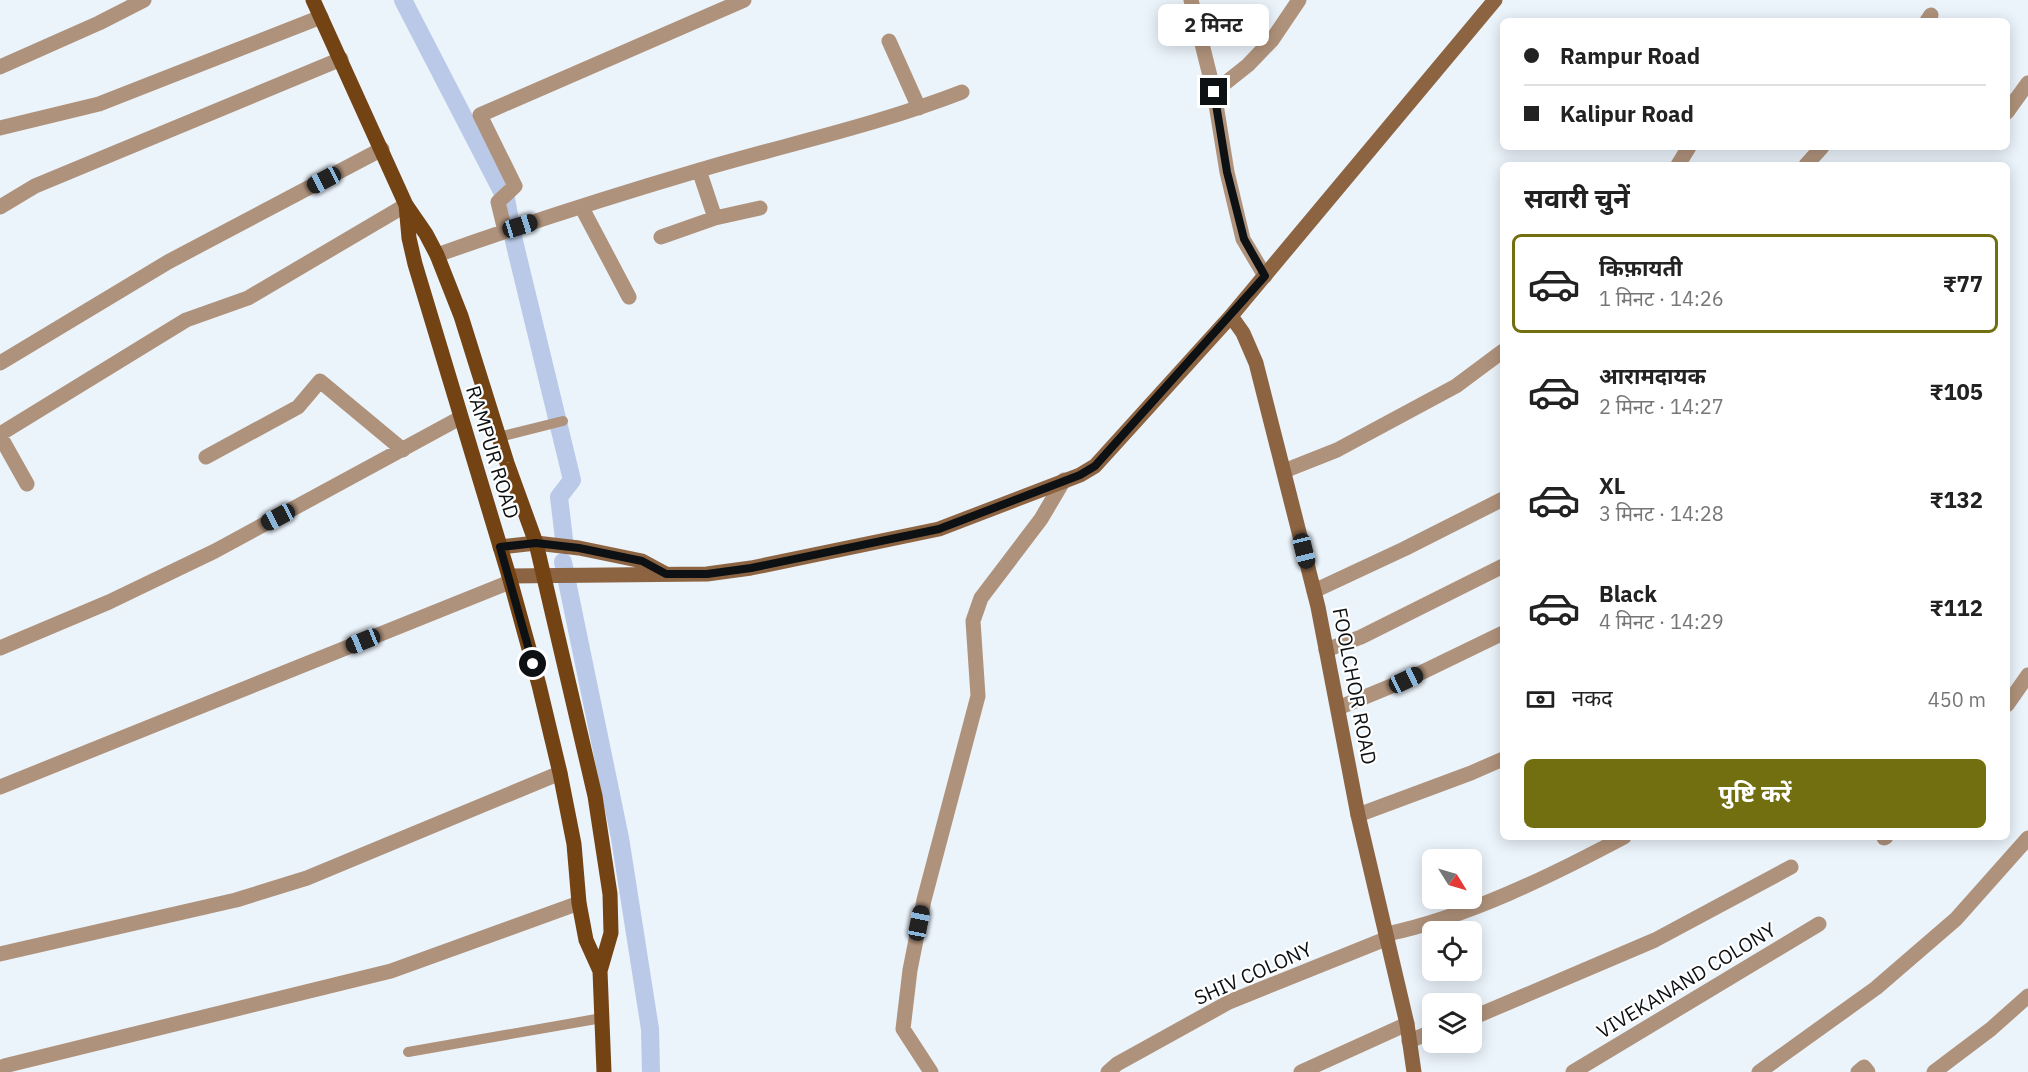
<!DOCTYPE html>
<html lang="hi">
<meta charset="utf-8">
<style>
:root{--surface:#fff;--page:#f6f6f6;--text:#222;--muted:#767676;--line:#e0e0e0;--accent:#726f11}
body{margin:0;font-family:"IBM Plex Sans","Noto Sans Devanagari",sans-serif;background:var(--page);color:var(--text);height:100vh;display:flex;flex-direction:column;font-size:22px;white-space:nowrap}
*{box-sizing:border-box;margin:0}
p{font-size:20px;color:var(--muted)}
.icon{flex:none;width:33px;height:33px;fill:none;stroke:currentColor;stroke-width:2;stroke-linecap:round;stroke-linejoin:round}
.map{position:relative;flex:1;overflow:hidden}
.details{position:absolute;left:1500px;top:162px;width:510px;height:678px;display:flex;flex-direction:column;background:var(--surface);border-radius:9px;box-shadow:0 3px 15px #0003}
.details>*{flex:none}
.hud{position:absolute;left:1500px;top:18px;width:510px;height:132px;border-radius:9px;box-shadow:0 3px 15px #0003;display:grid;align-content:center;height:132px;padding:0 24px;background:var(--surface)}
.needle{width:39px;rotate:127deg}
.controls{position:absolute;left:1422px;top:849px;display:grid;gap:12px}
.controls a{display:grid;place-items:center;width:60px;height:60px;border-radius:9px;background:var(--surface);box-shadow:0 3px 15px #0003;font-size:30px}
.end{position:absolute;width:27px;height:27px;margin:-14px;border:8px solid #0e1113;background:#fff;box-shadow:0 0 0 3px #fff}
.from{border-radius:50%}
.bubble{position:absolute;height:42px;border-radius:9px;background:var(--surface);box-shadow:0 3px 15px #0003;font-size:20px;font-weight:700;line-height:42px;text-align:center}
.car{position:absolute;width:18px;height:36px;margin:-18px -9px;border-radius:8px;box-shadow:0 0 4px 2px #0007;background:linear-gradient(#222 24%,#8ab4d8 0 40%,#222 0 76%,#8ab4d8 0 86%,#222 0)}
.hud b{display:flex;align-items:center;gap:21px;height:57px;font-size:22px}
.hud b+b{border-top:2px solid var(--line)}
.hud i{width:15px;height:15px;background:var(--text)}
ul{padding:0;list-style:none}
li{display:flex;align-items:center;gap:18px;height:99px;margin:0 12px 9px;padding:0 12px;border:3px solid transparent;border-radius:9px}
li div{flex:1}
li b{display:block;font-size:22px}
li em{font-style:normal;font-weight:700}
li.on{border-color:var(--accent)}
li>.icon{width:54px;height:54px;stroke-width:1.5}
h2{padding:0 24px;font-size:27px;line-height:72px}
.pay{display:flex;align-items:center;gap:15px;height:66px;padding:0 24px;font-size:22px}
.pay p{margin-inline-start:auto}
.cta{display:flex;gap:12px;margin-top:auto;padding:12px 24px}
.cta a{flex:1;height:69px;border-radius:9px;background:var(--accent);color:#fff;font-size:24px;font-weight:700;line-height:69px;text-align:center}
.map>svg:first-child{display:block}
.lines{fill:none;stroke-linecap:round;stroke-linejoin:round}
.canal{stroke:#b9c9e7;stroke-width:18}
.lane{stroke:#af927b;stroke-width:10}
.street{stroke:#af927b;stroke-width:15}
.secondary{stroke:#8d6442;stroke-width:15}
.primary{stroke:#744313;stroke-width:15}
.route{stroke:#0e1113;stroke-width:8}
.labels{text-anchor:middle;dominant-baseline:central;stroke-width:4.5;stroke-linejoin:round;paint-order:stroke}
.street-label{font-size:20px;fill:#0e1113;stroke:#fff}
</style>
<div class="map">
<svg width="2028" height="1072" viewBox="0 0 2028 1072">
<rect width="100%" height="100%" fill="#ebf3fb"/>
<g class="lines">
<!-- canal -->
<path class="canal" d="M403 0 506 199 514 241 572 480 559 497 564 539
M563 562 620 838 650 1029 651 1072"/>
<!-- lane -->
<path class="lane" d="M499 437 563 421
M408 1052 602 1018"/>
<!-- street -->
<path class="street" d="M1191 0 1214 92 1227 172 1243 239 1265 276
M1927 21 1931 15
M889 41 919 108
M0 67 99 23 144 0
M1214 92 1248 65 1272 40 1299 0
M2007 112 2028 83
M0 128 99 104 321 17
M1678 165 1689 147
M1806 165 1822 147
M699 170 715 218
M0 207 35 186 341 59
M582 208 629 297
M505 231 498 202 515 186 480 115 744 0
M661 237 715 218 760 208
M437 255C524 224 612 196 700 170 788 144 877 125 962 92
M0 363 168 262 382 149
M0 434 186 320 248 298 406 205
M0 436 27 484
M206 457 298 407 320 381 403 450
M1284 471 1337 450 1456 386 1503 351
M1314 591 1404 549 1503 499
M0 648 109 602 215 551 460 418
M1326 650 1361 637 1503 566
M2007 705 2028 675
M1338 708 1406 680 1503 633
M0 787 510 582
M1358 815 1471 773 1503 759
M1884 838 1886 837
M1387 934C1467 917 1551 876 1624 837
M0 954 236 900 307 878 560 773
M1472 1018 1655 940 1791 867
M1409 1041 1432 1032
M4 1066 391 971 579 903
M931 1072 903 1029 910 970 924 900 978 696 973 621 981 598 1041 519 1064 480
M1108 1072 1117 1064 1229 1002 1388 938
M1301 1072 1407 1024
M1573 1072 1819 924
M1759 1072 1876 988 1956 919 2028 838
M1858 1072 1864 1067 1868 1072
M1934 1072 1991 1029 2028 996"/>
<!-- secondary -->
<path class="secondary" d="M1231 316 1243 333 1256 363 1318 607 1358 815 1407 1024 1414 1072
M500 547 536 543 579 548 642 561 666 574
M509 576 707 574 751 568 939 529 1080 475 1095 466 1231 316 1495 0"/>
<!-- primary -->
<path class="primary" d="M313 0 406 205 409 238 415 264 509 576 539 685 560 773 574 844 579 903 586 940 600 971 604 1072
M406 205 426 234 437 255 461 316 507 463 536 543 595 796 610 894 611 933 600 971"/>
</g>
<g class="lines">
<!-- route -->
<path class="route" d="M533 664 500 547 536 543 579 548 642 561 666 574H707L751 568 939 529 1080 475 1095 466 1265 276 1244 239 1227 172 1214 92"/>
</g>
<g class="labels">
<!-- street labels -->
<g class="street-label">
<text transform="translate(493 452) rotate(73)">RAMPUR ROAD</text>
<text transform="translate(1355 686) rotate(79)">FOOLCHOR ROAD</text>
<text transform="translate(1253 973) rotate(-24)">SHIV COLONY</text>
<text transform="translate(1686 980) rotate(-31)">VIVEKANAND COLONY</text>
</g>
</g>
</svg>
<div class="controls">
<a><svg class="needle" viewBox="-14 -14 28 28"><path d="M0-13l5 13h-10z" fill="#e53935"/><path d="M0 13l5-13h-10z" fill="#767676"/></svg></a>
<a><svg class="icon" aria-label="locate" viewBox="0 0 24 24"><circle cx="12" cy="12" r="6"/><path d="M12 2v4M12 18v4M2 12h4M18 12h4"/></svg></a>
<a><svg class="icon" aria-label="layers" viewBox="0 0 24 24"><path d="M12 4l9 5-9 5-9-5zM3 14l9 5 9-5"/></svg></a>
</div>
<i class="end from" style="left:533px;top:664px"></i>
<i class="end" style="left:1214px;top:92px"></i>
<div class="bubble" style="left:1158px;top:4px;width:111px">2 मिनट</div>
<i class="car" style="left:324px;top:180px;rotate:242deg"></i>
<i class="car" style="left:520px;top:226px;rotate:73deg"></i>
<i class="car" style="left:278px;top:517px;rotate:242deg"></i>
<i class="car" style="left:1304px;top:551px;rotate:166deg"></i>
<i class="car" style="left:363px;top:641px;rotate:248deg"></i>
<i class="car" style="left:1406px;top:680px;rotate:65deg"></i>
<i class="car" style="left:919px;top:923px;rotate:11deg"></i>
<div class="hud">
<b><i class="from"></i>Rampur Road</b>
<b><i></i>Kalipur Road</b>
</div>
<section class="details">
<h2>सवारी चुनें</h2>
<ul>
<li class="on"><svg class="icon" aria-label="car" viewBox="0 0 24 24"><path d="M5 17H2v-5l4-1 3-4h7l3 4 3 1v5h-3M9 17h6M6 11h13"/><circle cx="7" cy="17" r="2"/><circle cx="17" cy="17" r="2"/></svg><div><b>किफ़ायती</b><p>1 मिनट · 14:26</p></div><em>₹77</em></li>
<li><svg class="icon" aria-label="car" viewBox="0 0 24 24"><path d="M5 17H2v-5l4-1 3-4h7l3 4 3 1v5h-3M9 17h6M6 11h13"/><circle cx="7" cy="17" r="2"/><circle cx="17" cy="17" r="2"/></svg><div><b>आरामदायक</b><p>2 मिनट · 14:27</p></div><em>₹105</em></li>
<li><svg class="icon" aria-label="car" viewBox="0 0 24 24"><path d="M5 17H2v-5l4-1 3-4h7l3 4 3 1v5h-3M9 17h6M6 11h13"/><circle cx="7" cy="17" r="2"/><circle cx="17" cy="17" r="2"/></svg><div><b>XL</b><p>3 मिनट · 14:28</p></div><em>₹132</em></li>
<li><svg class="icon" aria-label="car" viewBox="0 0 24 24"><path d="M5 17H2v-5l4-1 3-4h7l3 4 3 1v5h-3M9 17h6M6 11h13"/><circle cx="7" cy="17" r="2"/><circle cx="17" cy="17" r="2"/></svg><div><b>Black</b><p>4 मिनट · 14:29</p></div><em>₹112</em></li>
</ul>
<div class="pay"><svg class="icon" aria-label="cash" viewBox="0 0 24 24"><path d="M3 7h18v10H3z"/><circle cx="12" cy="12" r="2"/></svg>नकद<p>450 m</p></div>
<div class="cta"><a>पुष्टि करें</a></div>
</section>
</div>
